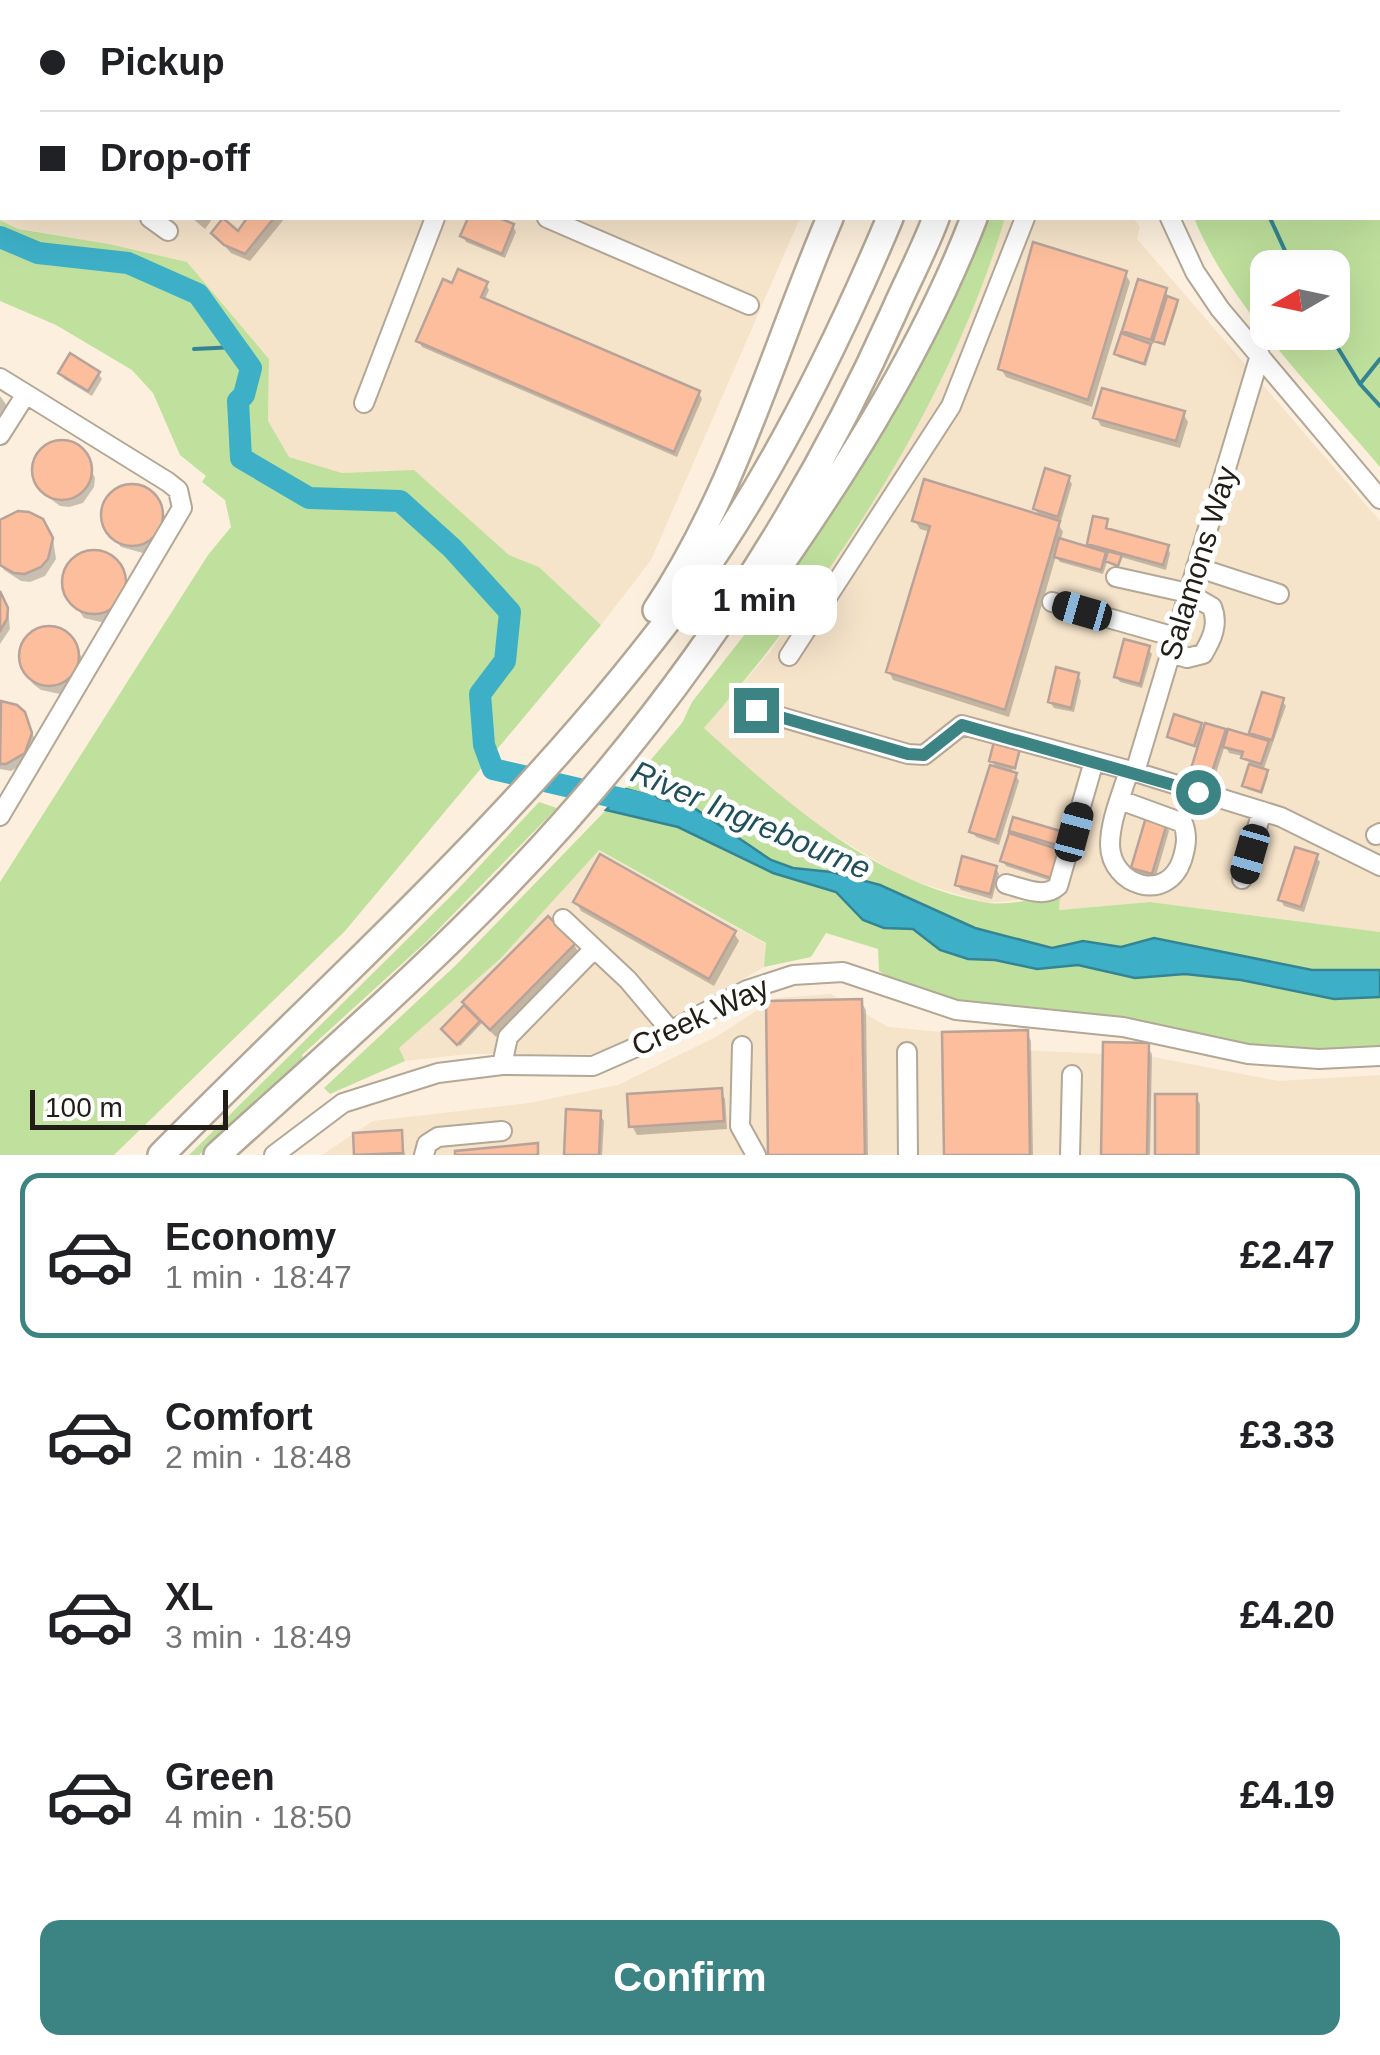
<!DOCTYPE html>
<meta charset="utf-8">
<style>
:root{--surface:#fff;--page:#f2f2f2;--text:#202124;--muted:#757577;--line:#e0e0e0;--accent:#3c8483}
body{margin:0;font-family:Helvetica,sans-serif;background:var(--page);color:var(--text);height:100vh;display:flex;flex-direction:column;font-size:38px;white-space:nowrap}
*{box-sizing:border-box;margin:0}
p{font-size:32px;color:var(--muted)}
.icon{flex:none;width:55px;height:55px;fill:none;stroke:currentColor;stroke-width:2;stroke-linecap:round;stroke-linejoin:round}
.map{position:relative;height:1155px;overflow:hidden}
.side{display:flex;flex-direction:column;background:var(--surface);flex:1}
.side>*{flex:none}
.banner{position:absolute;left:0px;top:0px;width:1380px;height:220px;box-shadow:0 10px 40px #0002;display:grid;align-content:center;height:220px;padding:0 40px;background:var(--surface)}
.needle{width:65px;rotate:261deg}
.buttons{position:absolute;left:1250px;top:250px;display:grid;gap:20px}
.buttons a{display:grid;place-items:center;width:100px;height:100px;border-radius:20px;background:var(--surface);box-shadow:0 10px 40px #0002;font-size:50px}
.scale{position:absolute;left:30px;bottom:25px;width:198px;box-sizing:border-box;padding-left:10px;border:5px solid #221e17;border-top:0;font-size:28px;line-height:35px;white-space:nowrap;color:#221e17;-webkit-text-stroke:8px #fff;paint-order:stroke}
.end{position:absolute;width:45px;height:45px;margin:-22px;border:12px solid #3c8483;background:#fff;box-shadow:0 0 0 5px #fff}
.from{border-radius:50%}
.bubble{position:absolute;height:70px;border-radius:20px;background:var(--surface);box-shadow:0 10px 40px #0002;font-size:32px;font-weight:600;line-height:70px;text-align:center}
.car{position:absolute;width:30px;height:60px;margin:-30px -15px;border-radius:12px;box-shadow:0 0 8px 2px #0007;background:linear-gradient(#222 24%,#8ab4d8 0 40%,#222 0 76%,#8ab4d8 0 86%,#222 0)}
.banner b{display:flex;align-items:center;gap:35px;height:95px;font-size:38px}
.banner b+b{border-top:2px solid var(--line)}
.banner i{width:25px;height:25px;background:var(--text)}
ul{padding:18px 0 0;list-style:none}
li{display:flex;align-items:center;gap:30px;height:165px;margin:0 20px 15px;padding:0 20px;border:5px solid transparent;border-radius:20px}
li div{flex:1}
li b{display:block;font-size:38px}
li em{font-style:normal;font-weight:600}
li.selected{border-color:var(--accent)}
li>.icon{width:90px;height:90px;stroke-width:1.5}
.cta{display:flex;gap:20px;margin-top:auto;padding:20px 40px}
.cta a{flex:1;height:115px;border-radius:20px;background:var(--accent);color:#fff;font-size:40px;font-weight:600;line-height:115px;text-align:center}
.map>svg:first-child{display:block}
.built{fill:#f5e3ca}
.green{fill:#bfe19d;fill-rule:evenodd}
.water{fill:#3db0c8;stroke:#358493;stroke-width:2.5}
.shadow{fill:#0003}
.lines{fill:none;stroke-linecap:round;stroke-linejoin:round}
.stream{stroke:#358493;stroke-width:4}
.river{stroke:#3db0c8;stroke-width:22}
.building{fill:#fcbe9d;stroke:#b7a399;stroke-width:2.5}
.minor-casing{stroke:#b3a796;stroke-width:22}
.highway-casing{stroke:#b3a796;stroke-width:30}
.minor{stroke:#fff;stroke-width:18}
.highway{stroke:#fff;stroke-width:25}
.route{stroke:#3c8483;stroke-width:12}
.labels{text-anchor:middle;dominant-baseline:central;stroke-width:10;stroke-linejoin:round;paint-order:stroke}
.street-label{font-size:30px;fill:#221e17;stroke:#fff}
.water-label{font-size:32px;font-style:italic;fill:#20505a;stroke:#fff}
</style>
<div class="map">
<svg width="1380" height="1155" viewBox="0 0 1380 1155">
<rect width="100%" height="100%" fill="#fcefdd"/>
<!-- built -->
<path class="built" d="M0 0H889L891 2H2V218H800L651 560 601 625 539 567 509 555 414 471 342 473 289 457 268 422 269 359 187 262 109 244 18 229 0 220Z
M1005 218H1133L1140 227 1137 239 1380 521V932L1150 902 1059 910V896L986 903 907 879 820 827 777 794 704 728 770 652 861 519 904 448 941 379 970 315Z
M598 850 766 944 764 967 648 1033 592 1054H468L405 1061 398 1048 501 958Z
M831 994 888 1027 942 1032 1020 1050 1148 1056 1279 1081 1380 1075V1155H322L373 1121 529 1103 618 1085 714 1038 777 998Z"/>
<!-- green -->
<path class="green" d="M1156 0H1380V467C1318 393 1230 307 1194 218H1378V2ZM1268 268H1332V332H1268Z
M989 218H1005C948 407 833 580 704 728 785 801 872 881 983 902 1006 907 1037 898 1060 896L1059 910 1150 902 1380 932V970H1312L1154 938 1121 947 1083 941 1052 948 975 928 880 885 831 872 793 868 771 860 694 808 626 789 682 723 692 702 756 620 853 474 929 347Z
M0 220 18 229 109 244 187 262 269 359 268 421 289 457 342 473 414 470 509 555 539 567 601 625 345 931 114 1155H0V882L208 555 231 527 225 500 202 482 206 476 180 455 153 393 132 370 56 325 0 301Z
M539 802 557 808 426 942 302 1055 303 1058 199 1155H189L459 888Z
M606 810 678 827 773 873 836 892 863 920 885 928 913 929 940 950 968 959 995 960 1037 969 1078 965 1135 978 1185 974 1241 980 1334 999 1380 997V1047C1317 1050 1252 1048 1190 1034 1173 1030 1156 1022 1139 1020 1065 1011 939 1012 879 971L878 949 826 933 811 957 764 967 766 943 599 850 501 958 399 1048 405 1061 330 1094 324 1088 456 965Z"/>
<!-- water -->
<path class="water" d="M626 789 694 808 771 860 793 868 831 872 880 885 975 928 1052 948 1083 941 1121 947 1154 938 1312 970H1380V997L1334 999 1241 980 1185 974 1135 978 1078 965 1037 969 995 960 968 959 940 950 913 929 884 928 863 920 836 892 773 873 678 827 606 810Z"/>
<!-- shadow -->
<path class="shadow" d="M0 0H126V1L2 2V44Z
M192 218H213L205 229Z
M251 218H285L250 261 231 253 214 234H238Z
M470 218H492L513 226 516 232 505 258 466 242 463 236Z
M1125 273 1130 282 1092 407 1006 377 1001 369Z
M486 284 489 290 484 301 699 393 702 399 677 457 422 347 419 341 453 286Z
M1166 290 1168 299 1178 305 1165 346 1155 340 1153 344 1148 342 1151 349 1146 366 1118 357 1117 353 1129 339 1124 330Z
M61 373H98L102 379 92 396 64 379Z
M0 396 8 407 0 420Z
M1183 413 1188 422 1180 448 1101 426 1096 417Z
M61 442 82 450 95 478 94 487 83 503 69 507 60 506 44 494 35 466 43 449Z
M1068 478 1072 484 1061 521 1056 520 1063 532 1060 541 1094 551 1089 543 1106 521 1109 532 1167 547 1170 553 1166 570 1121 557 1107 562 1103 574 1060 562 1056 556 1009 717 893 680 889 672 930 532 920 529 915 521 1041 518 1035 509Z
M127 487 147 491 165 516 167 525 160 543 143 553 121 547 105 520 108 501 114 494Z
M0 526 53 539 56 559 45 576 30 582 21 581 4 570 0 563Z
M97 552 106 555 121 570 129 589 111 620 101 622 84 618 66 592V571L80 556Z
M0 595 8 609 10 629 0 644Z
M58 629 70 638 81 656 82 675 77 684 60 694 41 690 33 684 22 662 25 643 39 630Z
M1148 649 1152 654 1142 688 1120 682 1116 676Z
M1078 675 1081 681 1074 712 1054 708 1050 702Z
M1282 701 1286 706 1263 771 1268 776 1262 794 1247 789 1245 786 1252 765 1243 756 1229 753 1225 745 1213 783 1196 778 1192 772 1199 749 1169 737 1200 725 1204 732 1224 731 1228 738 1256 740 1252 732Z
M0 705H11L29 723 36 743 29 761 11 771 0 769Z
M1019 747 1016 770 1012 769 1019 781 999 845 976 837 972 831 997 769 992 761Z
M1165 825 1169 831 1155 879 1137 874 1133 868Z
M1012 830 1069 836 1060 884 1006 866 1003 861 1016 838Z
M1316 857 1320 862 1304 912 1284 906 1281 900Z
M996 868 999 874 992 899 961 890 957 884Z
M576 902 734 933 739 941 714 986 581 911Z
M574 945 579 953 496 1037 482 1023 460 1046 446 1032 444 1029 467 1006Z
M861 1002 866 1010 868 1155H771Z
M1027 1033 1031 1041 1033 1155H946Z
M1147 1046 1152 1054 1150 1155H1104Z
M720 1091 725 1099 727 1129 637 1135 632 1126Z
M1195 1096 1200 1104V1155H1158Z
M599 1113 604 1121 602 1155H566Z
M401 1133 405 1155H357L356 1136Z"/>
<g class="lines">
<!-- stream -->
<path class="stream" d="M1171 0 1172 2
M1360 0 1363 2
M1378 14 1380 16
M1270 218 1293 268
M1328 332 1360 384 1380 406
M194 349 236 347
M1360 384 1380 359"/>
<!-- river -->
<path class="river" d="M0 237 38 253 128 263 198 294 251 368 244 395 238 401 241 458 309 498 400 501 452 548 510 612 505 661 480 694 484 745 493 769 648 805"/>
</g>
<!-- building -->
<path class="building" d="M0 0H56L2 2V42Z
M223 218 238 231 247 218H274L245 254 224 245 211 233Z
M468 218H499L514 224 502 254 460 236Z
M1033 242 1127 271 1088 400 998 369Z
M458 269 488 282 481 297 700 391 674 452 416 341 443 279 452 283Z
M1138 279 1167 288 1151 340 1122 331Z
M1167 296 1178 300 1164 344 1153 341Z
M1121 333 1151 344 1144 364 1114 354Z
M70 353 100 372 88 391 58 373Z
M1102 388 1185 411 1176 441 1093 418Z
M32 470a30 30 0 1 1 60 0a30 30 0 1 1-60 0Z
M1045 468 1070 476 1058 517 1033 509Z
M924 479 1060 521 1005 710 886 672 930 526 912 521Z
M101 515a31 31 0 1 1 62 0a31 31 0 1 1-62 0Z
M18 511 29 512 43 519 53 538 48 559 41 567 25 574 14 573 0 565V520Z
M1093 516 1108 519 1106 528 1169 545 1163 565 1087 544Z
M1059 538 1106 552 1101 570 1054 557Z
M62 582a32 32 0 1 1 64 0a32 32 0 1 1-64 0Z
M1108 551 1122 555 1118 566 1105 561Z
M0 591 8 608 7 619 0 631Z
M19 656a30 30 0 1 1 60 0a30 30 0 1 1-60 0Z
M1124 639 1150 646 1140 684 1114 677Z
M1056 667 1079 673 1071 708 1048 702Z
M1262 692 1284 698 1272 740 1249 733Z
M1 701 17 705 25 712 32 733 25 753 6 764H0Z
M1174 714 1202 723 1194 746 1167 737Z
M1205 723 1226 729 1210 778 1190 772Z
M1228 729 1269 741 1261 764 1241 758 1243 752 1223 747Z
M995 738 1021 745 1015 768 989 761Z
M1249 764 1268 770 1261 792 1242 786Z
M990 765 1017 773 996 840 969 832Z
M1013 817 1071 834 1067 848 1009 831Z
M1146 817 1167 823 1152 874 1131 868Z
M1009 833 1066 852 1057 880 1000 861Z
M1295 847 1318 854 1301 907 1278 900Z
M600 854 736 931 709 979 573 902Z
M962 856 997 866 990 894 955 885Z
M548 916 576 943 490 1030 462 1002Z
M862 999 865 1155H768L766 1001Z
M464 1005 480 1021 457 1045 441 1029Z
M1028 1030 1030 1155H944L942 1032Z
M1103 1042 1149 1043 1147 1155H1101Z
M722 1088 724 1121 629 1127 627 1094Z
M1155 1094H1197V1155H1155Z
M566 1109 601 1111 599 1155H564Z
M402 1130 403 1153 354 1155 353 1133Z
M538 1143V1155H455V1151Z"/>
<g class="lines">
<defs>
<path id="minor" d="M292 0 295 2
M1080 0 1082 2
M237 2 240 0
M412 2 414 0
M513 2V0
M562 2 563 0
M640 2 641 0
M735 2 736 0
M767 2 768 0
M1124 2 1126 0
M150 218 168 231
M547 218 749 305
M1170 218 1195 272 1220 309 1380 499
M0 378 26 394 0 435
M364 403 435 218
M1196 567 1279 594
M1116 577 1188 593 1212 607C1219 624 1212 639 1203 654L1187 658 1170 653
M1052 602 1175 637
M789 656 951 406 1025 218
M757 710 908 754 924 755 962 725 1135 772 1281 817 1380 866
M1135 772 1260 355
M1120 800 1183 823C1188 836 1186 847 1182 860 1167 904 1111 886 1110 845 1110 820 1122 794 1129 770
M0 816 182 508 178 490 168 482 26 394
M1376 835 1380 833
M1242 879 1262 811
M1006 884C1023 888 1044 899 1058 886L1094 761
M563 919 628 980 671 1031
M742 1046 740 1126 756 1155
M907 1052 908 1155
M502 1065 508 1037 594 949
M274 1155 343 1103 438 1073 502 1065 593 1066 657 1038 747 990 793 975 843 972 956 1010 1123 1027 1248 1054 1319 1059 1380 1056
M424 1155 427 1144 438 1137 502 1131
M1070 1155 1072 1075"/>
<path id="highway" d="M913 2V0
M969 2 970 0
M1010 2 1011 0
M656 610C736 491 774 348 830 218
M748 611C835 489 920 358 974 218
M161 1155C344 970 541 797 694 585 774 472 837 344 890 218
M217 1155C314 1067 413 981 504 887 666 720 798 526 893 314 907 282 924 250 936 218"/>
</defs>
<!-- minor casing -->
<use href="#minor" class="minor-casing"/>
<!-- highway casing -->
<use href="#highway" class="highway-casing"/>
<!-- minor -->
<use href="#minor" class="minor"/>
<!-- highway -->
<use href="#highway" class="highway"/>
</g>
<g class="lines">
<!-- route -->
<path class="route" d="M756 710 908 754 924 755 962 725 1198 792"/>
</g>
<g class="labels">
<!-- street labels -->
<g class="street-label">
<text transform="translate(1198 563) rotate(-73)">Salamons Way</text>
<text transform="translate(700 1016) rotate(-25)">Creek Way</text>
</g>
<!-- water labels -->
<g class="water-label">
<text transform="translate(751 820) rotate(23)">River Ingrebourne</text>
</g>
</g>
</svg>
<div class="buttons">
<a><svg class="needle" viewBox="-14 -14 28 28"><path d="M0-13l5 13h-10z" fill="#e53935"/><path d="M0 13l5-13h-10z" fill="#757577"/></svg></a>
</div>
<div class="scale">100 m</div>
<i class="end from" style="left:1198px;top:792px"></i>
<i class="end" style="left:756px;top:710px"></i>
<div class="bubble" style="left:672px;top:565px;width:165px">1 min</div>
<i class="car" style="left:1082px;top:611px;rotate:286deg"></i>
<i class="car" style="left:1074px;top:832px;rotate:15deg"></i>
<i class="car" style="left:1250px;top:854px;rotate:196deg"></i>
<div class="banner">
<b><i class="from"></i>Pickup</b>
<b><i></i>Drop-off</b>
</div>
</div>
<section class="side">
<ul>
<li class="selected"><svg class="icon" aria-label="car" viewBox="0 0 24 24"><path d="M5 17H2v-5l4-1 3-4h7l3 4 3 1v5h-3M9 17h6M6 11h13"/><circle cx="7" cy="17" r="2"/><circle cx="17" cy="17" r="2"/></svg><div><b>Economy</b><p>1 min · 18:47</p></div><em>£2.47</em></li>
<li><svg class="icon" aria-label="car" viewBox="0 0 24 24"><path d="M5 17H2v-5l4-1 3-4h7l3 4 3 1v5h-3M9 17h6M6 11h13"/><circle cx="7" cy="17" r="2"/><circle cx="17" cy="17" r="2"/></svg><div><b>Comfort</b><p>2 min · 18:48</p></div><em>£3.33</em></li>
<li><svg class="icon" aria-label="car" viewBox="0 0 24 24"><path d="M5 17H2v-5l4-1 3-4h7l3 4 3 1v5h-3M9 17h6M6 11h13"/><circle cx="7" cy="17" r="2"/><circle cx="17" cy="17" r="2"/></svg><div><b>XL</b><p>3 min · 18:49</p></div><em>£4.20</em></li>
<li><svg class="icon" aria-label="car" viewBox="0 0 24 24"><path d="M5 17H2v-5l4-1 3-4h7l3 4 3 1v5h-3M9 17h6M6 11h13"/><circle cx="7" cy="17" r="2"/><circle cx="17" cy="17" r="2"/></svg><div><b>Green</b><p>4 min · 18:50</p></div><em>£4.19</em></li>
</ul>
<div class="cta"><a>Confirm</a></div>
</section>
